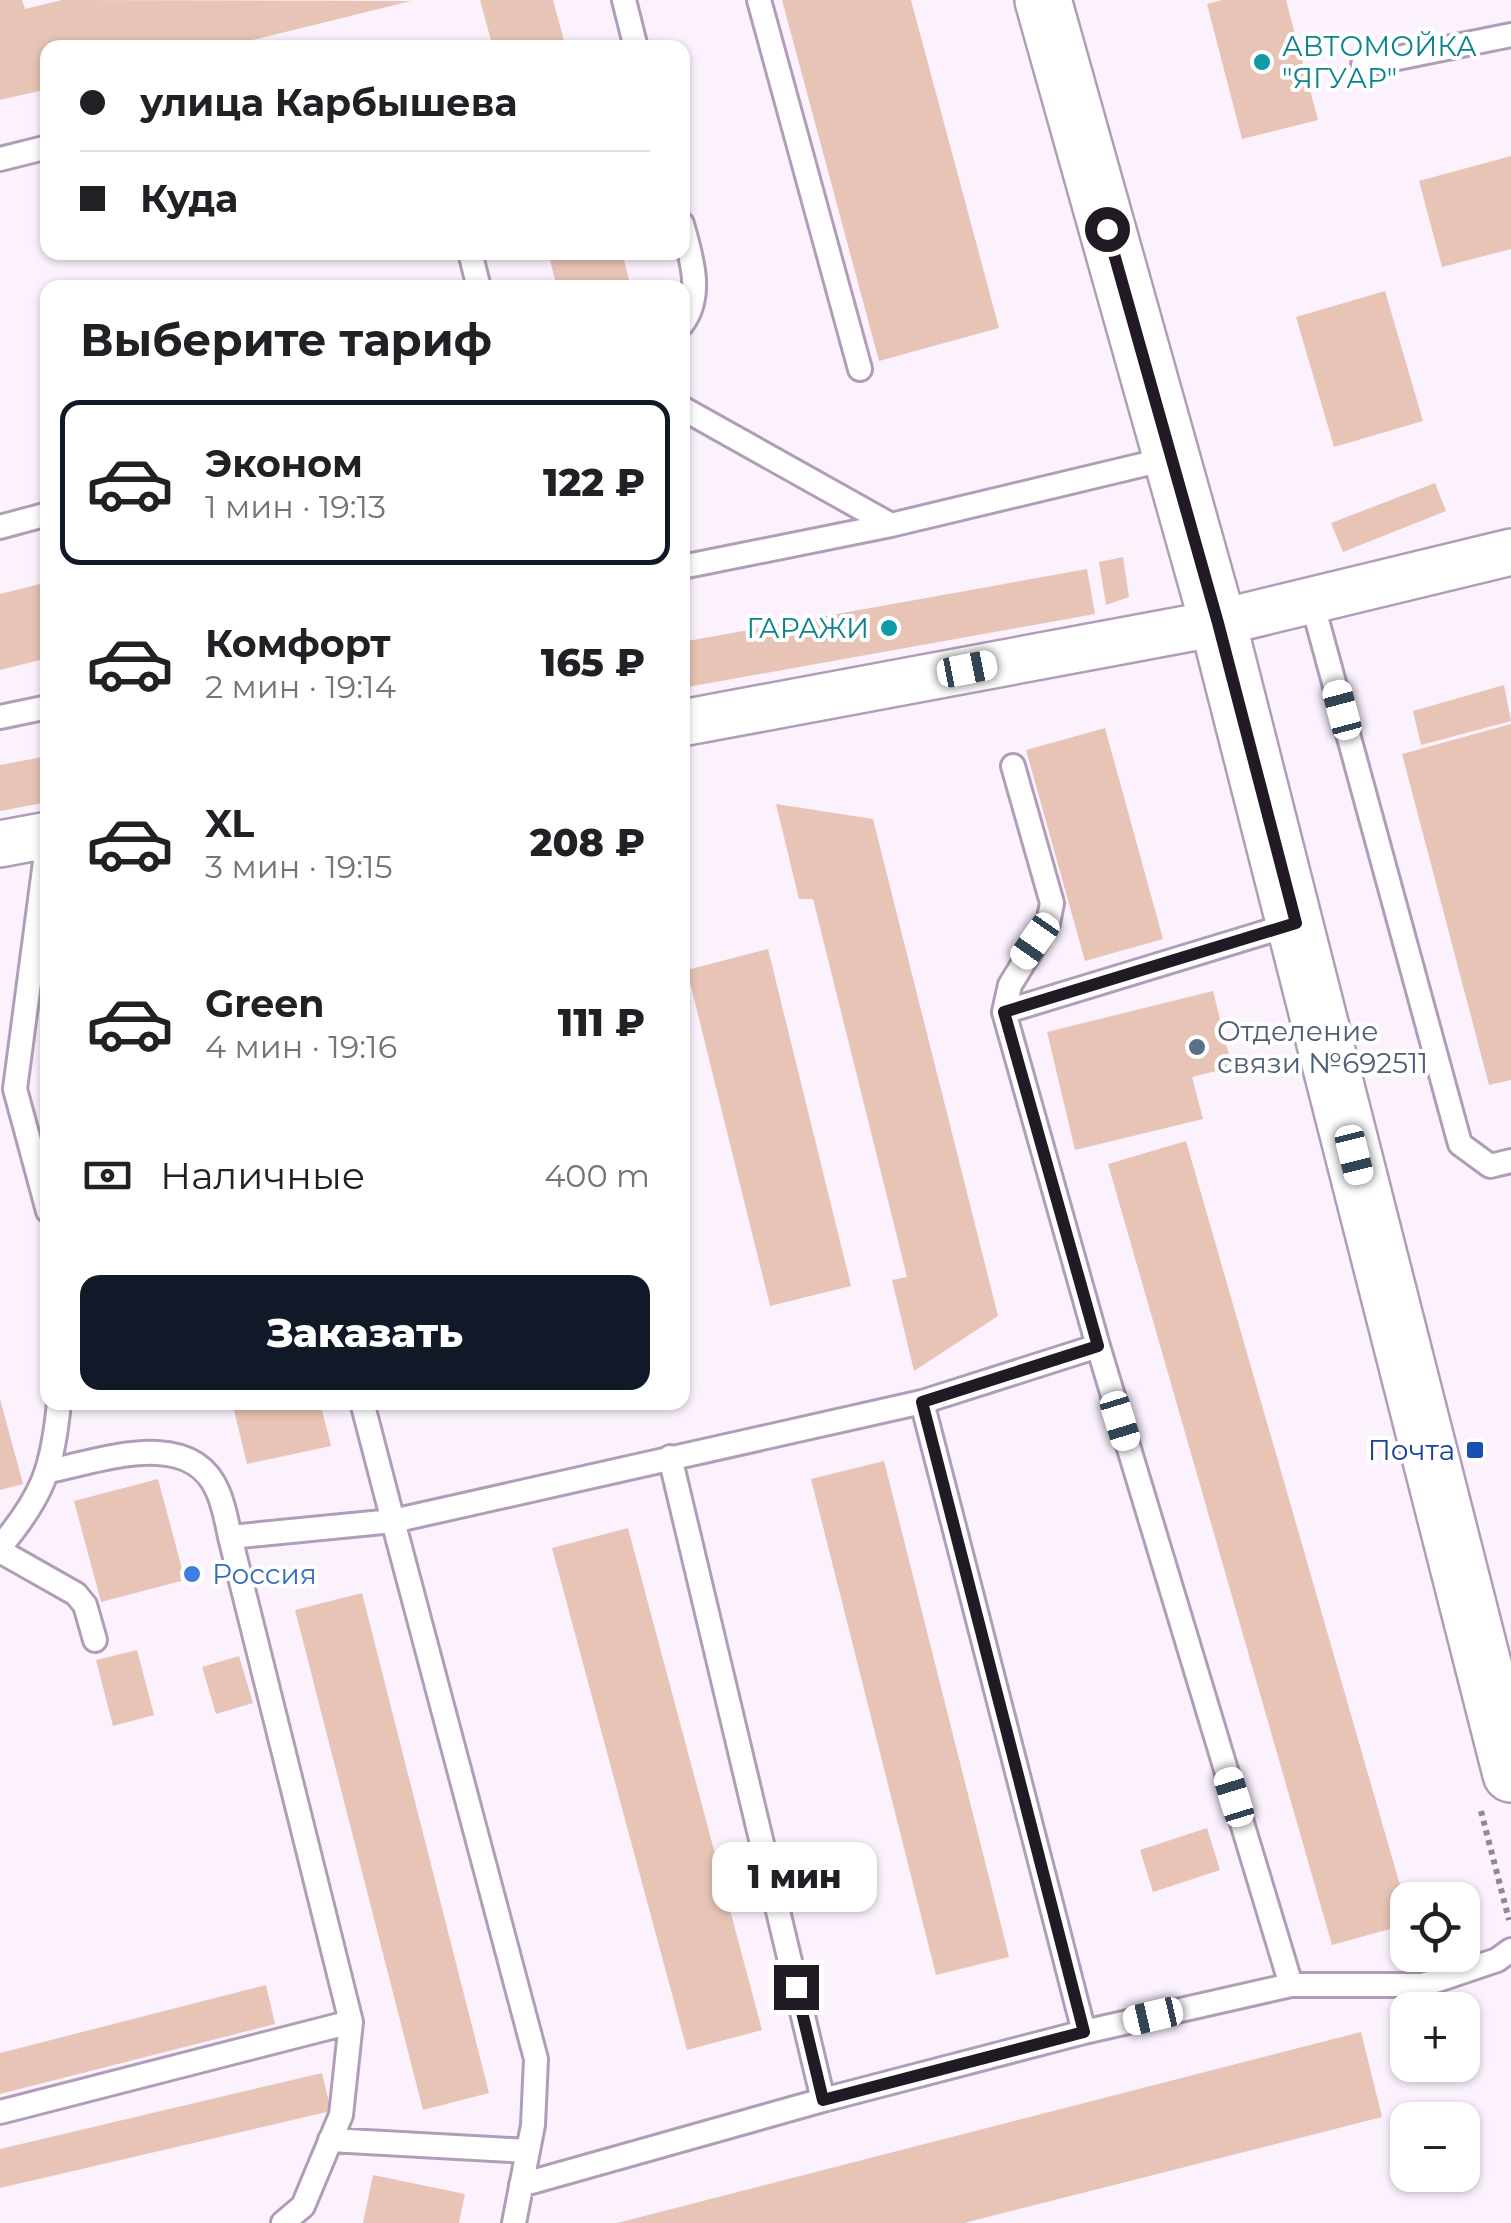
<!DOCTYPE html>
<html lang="ru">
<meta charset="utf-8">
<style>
:root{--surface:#fff;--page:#f6f6f6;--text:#202124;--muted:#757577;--line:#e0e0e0;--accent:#111827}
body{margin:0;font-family:Montserrat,sans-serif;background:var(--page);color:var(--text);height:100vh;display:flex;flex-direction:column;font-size:38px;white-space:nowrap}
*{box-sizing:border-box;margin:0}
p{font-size:32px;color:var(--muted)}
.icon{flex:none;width:55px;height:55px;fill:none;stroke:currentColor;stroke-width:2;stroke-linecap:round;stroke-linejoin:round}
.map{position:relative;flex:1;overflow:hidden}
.panel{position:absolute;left:40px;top:280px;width:650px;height:1130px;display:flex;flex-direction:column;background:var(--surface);border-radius:20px;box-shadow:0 2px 8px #0004}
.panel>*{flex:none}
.banner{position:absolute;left:40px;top:40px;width:650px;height:220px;border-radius:20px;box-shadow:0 2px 8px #0004;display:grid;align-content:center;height:220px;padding:0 40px;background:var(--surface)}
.controls{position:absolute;left:1390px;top:1882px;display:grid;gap:20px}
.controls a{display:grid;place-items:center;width:90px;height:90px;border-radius:20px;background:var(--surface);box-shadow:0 2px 8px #0004;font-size:50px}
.end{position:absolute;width:45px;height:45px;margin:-22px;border:12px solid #211924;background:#fff;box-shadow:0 0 0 5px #fff}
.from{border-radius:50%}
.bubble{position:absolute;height:70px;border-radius:20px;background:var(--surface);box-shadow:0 2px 8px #0004;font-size:32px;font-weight:800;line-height:70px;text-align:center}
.car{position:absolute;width:30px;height:60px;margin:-30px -15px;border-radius:12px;box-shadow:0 0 8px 2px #0007;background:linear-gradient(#fff 24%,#345 0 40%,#fff 0 76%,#345 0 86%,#fff 0)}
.banner b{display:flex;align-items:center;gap:35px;height:95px;font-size:38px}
.banner b+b{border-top:2px solid var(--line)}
.banner i{width:25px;height:25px;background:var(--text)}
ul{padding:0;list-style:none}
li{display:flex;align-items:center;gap:30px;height:165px;margin:0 20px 15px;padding:0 20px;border:5px solid transparent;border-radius:20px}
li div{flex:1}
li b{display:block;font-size:38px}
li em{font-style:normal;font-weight:800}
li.current{border-color:var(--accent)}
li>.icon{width:90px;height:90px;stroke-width:1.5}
h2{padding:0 40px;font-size:45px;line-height:120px}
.pay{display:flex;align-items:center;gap:25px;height:110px;padding:0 40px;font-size:38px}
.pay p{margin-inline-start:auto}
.button{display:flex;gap:20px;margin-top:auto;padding:20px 40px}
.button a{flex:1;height:115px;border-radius:20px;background:var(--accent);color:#fff;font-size:40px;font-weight:800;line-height:115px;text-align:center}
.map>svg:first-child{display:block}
.building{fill:#e8c4b6}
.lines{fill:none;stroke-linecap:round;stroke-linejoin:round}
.service-casing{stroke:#b29db9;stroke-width:28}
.minor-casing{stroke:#b29db9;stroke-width:50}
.tertiary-casing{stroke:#b29db9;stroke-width:60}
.path{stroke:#918894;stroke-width:6;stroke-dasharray:5 5;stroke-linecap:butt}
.service{stroke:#fff;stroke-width:22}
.minor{stroke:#fff;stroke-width:45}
.tertiary{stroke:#fff;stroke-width:55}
.route{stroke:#211924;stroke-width:12}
.culture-dot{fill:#0f9aa8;stroke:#fff;stroke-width:4}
.service-dot{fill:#5c6f8a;stroke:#fff;stroke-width:4}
.transit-dot{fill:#1a4fb4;stroke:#fff;stroke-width:4}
.shop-dot{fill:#3f7fe0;stroke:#fff;stroke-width:4}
.labels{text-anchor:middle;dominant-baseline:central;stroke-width:8;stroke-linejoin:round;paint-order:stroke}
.culture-label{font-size:28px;fill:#0d838f;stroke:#fff;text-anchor:start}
.service-label{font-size:28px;fill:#4e5e75;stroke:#fff;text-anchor:start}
.transit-label{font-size:28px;fill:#164399;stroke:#fff;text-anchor:end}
.shop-label{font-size:28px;fill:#366cbe;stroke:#fff;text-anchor:start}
</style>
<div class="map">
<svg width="1511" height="2223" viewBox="0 0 1511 2223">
<rect width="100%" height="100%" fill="#fbf2fe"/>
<!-- building -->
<path class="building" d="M0 0H22L25 9 62 0 411 1 220 48H48V89L0 100Z
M480 0H553L566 48H493Z
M782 0H911L999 328 879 361Z
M1222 0H1286L1318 120 1242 139 1207 4Z
M1511 156V249L1442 267 1419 181Z
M548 252H622L631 288H557Z
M1385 291 1423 421 1334 447 1296 317Z
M1435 483 1446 511 1343 552 1331 523Z
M1123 557 1129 597 1106 605 1099 562Z
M1087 569 1095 614 682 688V642Z
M48 582V658L0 670V594Z
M1504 685 1511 721 1421 745 1413 711Z
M1511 724V1080L1489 1085 1402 754Z
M1105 728 1163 939 1085 961 1026 750Z
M48 756V802L0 811V765Z
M776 804 873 819 998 1316 914 1371 892 1280 907 1277 813 899H799Z
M768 949 851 1286 770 1306 687 970Z
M1213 991 1232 1067 1192 1077 1203 1119 1075 1150 1047 1032Z
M1186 1141 1408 1913V1924L1332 1945 1108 1164Z
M0 1399 23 1484 0 1490Z
M232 1402H320L331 1446 247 1464Z
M884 1461 1009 1957 936 1975 811 1479Z
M158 1479 185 1580 101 1602 74 1501Z
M628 1528 762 2030 687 2050 552 1548Z
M362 1593 489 2093 423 2110 295 1610Z
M137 1650 154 1715 113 1726 96 1660Z
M239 1656 253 1703 216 1714 202 1667Z
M1207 1828 1220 1870 1153 1892 1140 1850Z
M266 1985 275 2024 0 2094V2053Z
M1361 2032 1382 2117 964 2223H617Z
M322 2073 331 2111 0 2188V2149Z
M373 2175 465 2194 459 2223H363Z"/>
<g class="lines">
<defs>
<path id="service" d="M624 0 636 48
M759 0 860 369
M1363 65 1511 35
M0 159 48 147
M682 224C691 256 704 295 682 324
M470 252 479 288
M682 408 891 525
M0 527 48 514
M682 567 891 525 1171 458
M1312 602 1460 1144 1490 1166 1511 1161
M0 717 48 707
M1013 766 1052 903 1048 923 1010 985 1004 1012 1098 1346 1291 1985
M48 839 15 1089 48 1211
M1004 1012 1296 923
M922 1402 1098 1346
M49 1471C100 1461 191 1426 218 1492 224 1506 227 1522 230 1537L393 1521 362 1402
M230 1537 351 2022 341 2115 303 2206 283 2223
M0 1547C43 1496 53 1468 59 1402
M0 1551 76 1594 85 1605 95 1640
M823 2100 1084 2032 1291 1985H1423L1497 1960 1511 1950
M0 2112 351 2022
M330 2140 528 2151
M521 2185 823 2100 670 1457
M514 2223 533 2125 536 2059 393 1521 922 1402 1084 2032"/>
<path id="minor" d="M682 723 1218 623 1511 552
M0 844 48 835"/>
<path id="tertiary" d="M1043 0 1218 623 1511 1774"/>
</defs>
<!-- service casing -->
<use href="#service" class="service-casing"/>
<!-- minor casing -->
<use href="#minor" class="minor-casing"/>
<!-- tertiary casing -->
<use href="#tertiary" class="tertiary-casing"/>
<!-- path -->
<path class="path" d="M1481 1811 1509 1920"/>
<!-- service -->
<use href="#service" class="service"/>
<!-- minor -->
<use href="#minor" class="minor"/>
<!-- tertiary -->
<use href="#tertiary" class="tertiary"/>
</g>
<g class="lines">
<!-- route -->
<path class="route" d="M796 1987 823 2100 1084 2032 922 1402 1098 1346 1004 1012 1296 923 1218 623 1107 229"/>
</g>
<!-- markers -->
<g class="culture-dot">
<circle cx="1262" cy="62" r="10"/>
<circle cx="889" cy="628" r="10"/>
</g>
<circle class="service-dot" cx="1197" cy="1047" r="10"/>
<rect class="transit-dot" x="1465" y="1440" width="20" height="20" rx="5"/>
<circle class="shop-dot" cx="192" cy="1574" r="10"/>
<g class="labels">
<!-- culture labels -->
<g class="culture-label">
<text x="1282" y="46">АВТОМОЙКА<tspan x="1282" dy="32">"ЯГУАР"</tspan></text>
<text x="869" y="628" text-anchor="end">ГАРАЖИ</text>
</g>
<!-- service labels -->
<g class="service-label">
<text x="1217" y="1031">Отделение<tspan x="1217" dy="32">связи №692511</tspan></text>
</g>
<!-- transit labels -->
<g class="transit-label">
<text x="1455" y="1450">Почта</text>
</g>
<!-- shop labels -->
<g class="shop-label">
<text x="212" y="1574">Россия</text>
</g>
</g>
</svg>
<div class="controls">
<a><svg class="icon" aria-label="locate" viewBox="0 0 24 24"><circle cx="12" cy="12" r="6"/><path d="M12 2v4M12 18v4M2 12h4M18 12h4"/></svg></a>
<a>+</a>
<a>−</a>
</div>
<i class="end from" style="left:1107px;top:229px"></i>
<i class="end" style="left:796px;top:1987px"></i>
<div class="bubble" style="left:712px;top:1842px;width:165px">1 мин</div>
<i class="car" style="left:967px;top:669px;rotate:79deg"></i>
<i class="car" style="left:1342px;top:710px;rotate:345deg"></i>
<i class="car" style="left:1035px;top:941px;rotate:215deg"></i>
<i class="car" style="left:1354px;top:1155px;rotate:166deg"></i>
<i class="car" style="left:1120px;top:1421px;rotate:163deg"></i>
<i class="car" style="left:1234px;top:1797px;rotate:343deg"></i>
<i class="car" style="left:1153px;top:2016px;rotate:257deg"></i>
<div class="banner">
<b><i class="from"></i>улица Карбышева</b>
<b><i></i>Куда</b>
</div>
<section class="panel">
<h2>Выберите тариф</h2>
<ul>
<li class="current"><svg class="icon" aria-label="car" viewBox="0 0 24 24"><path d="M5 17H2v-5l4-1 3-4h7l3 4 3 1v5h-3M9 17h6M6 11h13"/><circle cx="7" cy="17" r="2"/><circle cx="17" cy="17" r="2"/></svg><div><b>Эконом</b><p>1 мин · 19:13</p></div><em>122 ₽</em></li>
<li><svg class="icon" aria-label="car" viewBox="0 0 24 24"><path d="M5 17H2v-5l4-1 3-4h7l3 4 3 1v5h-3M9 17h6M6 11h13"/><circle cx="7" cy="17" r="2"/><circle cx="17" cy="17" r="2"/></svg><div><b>Комфорт</b><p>2 мин · 19:14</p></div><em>165 ₽</em></li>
<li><svg class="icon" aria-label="car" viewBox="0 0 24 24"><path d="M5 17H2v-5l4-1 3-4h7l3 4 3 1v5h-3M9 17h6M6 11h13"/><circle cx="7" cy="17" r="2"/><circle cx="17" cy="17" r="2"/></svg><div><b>XL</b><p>3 мин · 19:15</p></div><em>208 ₽</em></li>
<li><svg class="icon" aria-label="car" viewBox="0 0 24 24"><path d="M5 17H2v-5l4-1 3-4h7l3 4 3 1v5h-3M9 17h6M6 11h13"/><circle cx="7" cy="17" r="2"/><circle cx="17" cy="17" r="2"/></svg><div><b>Green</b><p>4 мин · 19:16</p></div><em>111 ₽</em></li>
</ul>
<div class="pay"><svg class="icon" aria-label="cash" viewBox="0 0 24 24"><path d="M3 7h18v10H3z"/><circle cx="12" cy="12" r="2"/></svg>Наличные<p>400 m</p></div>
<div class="button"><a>Заказать</a></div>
</section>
</div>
